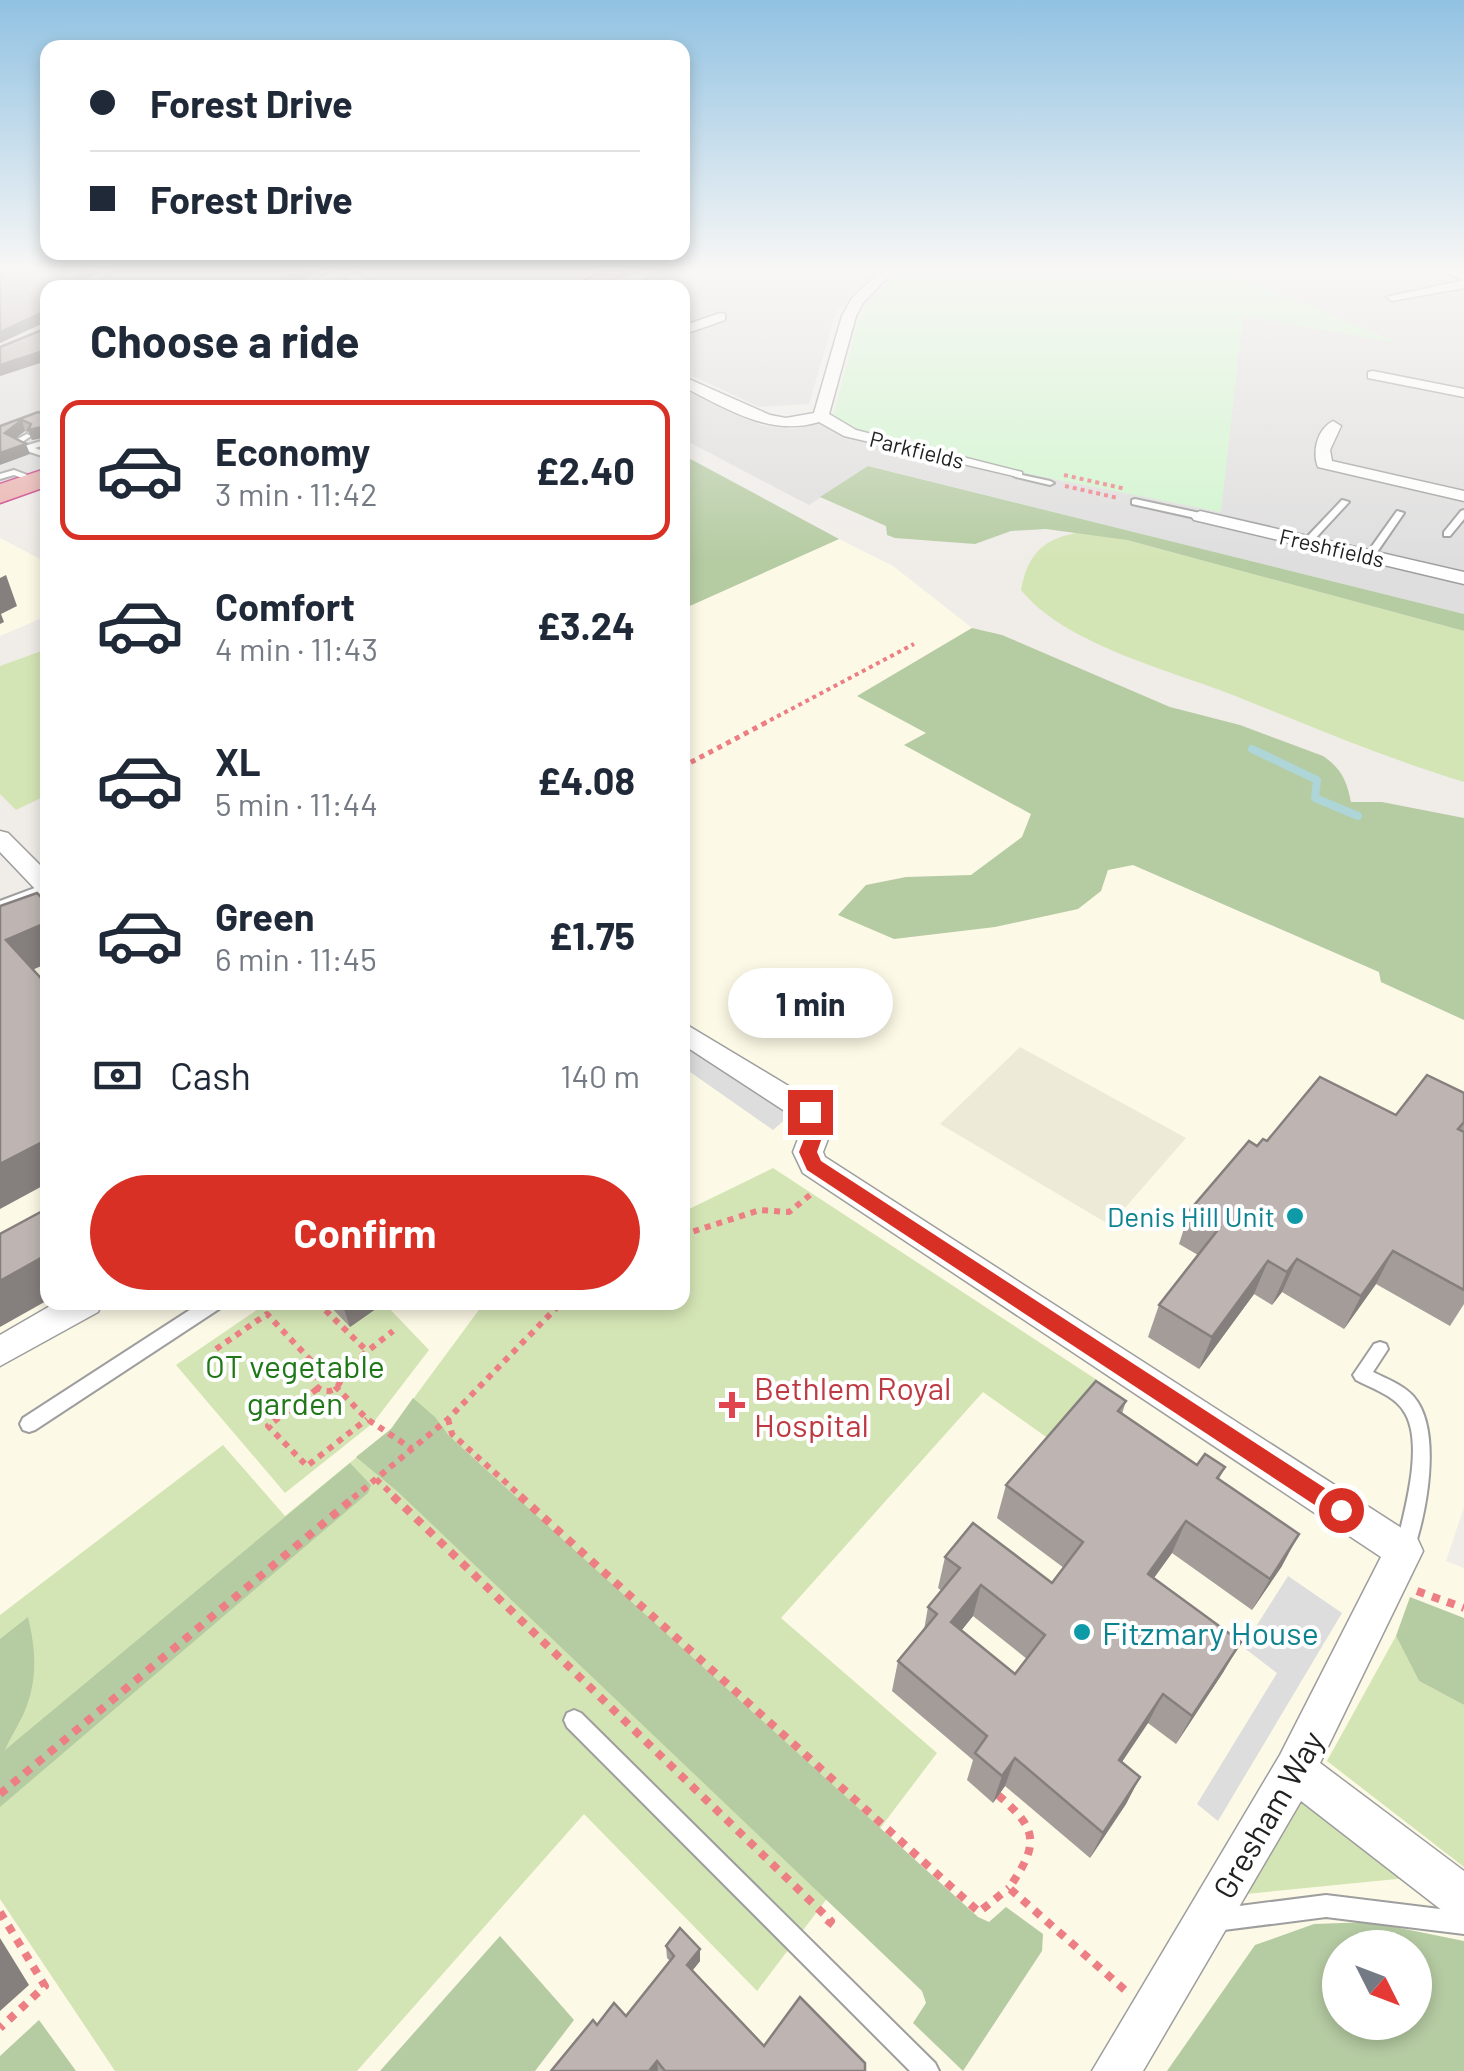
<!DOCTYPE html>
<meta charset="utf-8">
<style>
:root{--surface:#fff;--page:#f2f2f3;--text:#1f2937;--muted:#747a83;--line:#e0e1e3;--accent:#d93025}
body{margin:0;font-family:Barlow,sans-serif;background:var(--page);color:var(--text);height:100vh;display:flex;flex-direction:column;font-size:38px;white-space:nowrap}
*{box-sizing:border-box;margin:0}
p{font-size:32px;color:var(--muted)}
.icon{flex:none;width:55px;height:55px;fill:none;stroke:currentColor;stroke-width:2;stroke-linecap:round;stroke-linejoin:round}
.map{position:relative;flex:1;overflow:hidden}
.panel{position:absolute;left:40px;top:280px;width:650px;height:1030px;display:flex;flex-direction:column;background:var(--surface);border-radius:20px;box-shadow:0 5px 15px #0003}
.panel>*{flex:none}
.hud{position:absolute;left:40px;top:40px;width:650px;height:220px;border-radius:20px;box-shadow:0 5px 15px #0003;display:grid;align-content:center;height:220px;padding:0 50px;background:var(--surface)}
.needle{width:65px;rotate:132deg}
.tools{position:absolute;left:1322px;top:1930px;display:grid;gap:20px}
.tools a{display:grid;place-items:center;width:110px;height:110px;border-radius:50%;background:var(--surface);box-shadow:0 5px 15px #0003;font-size:50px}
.end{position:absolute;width:45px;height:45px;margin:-22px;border:12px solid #d93025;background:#fff;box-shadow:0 0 0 5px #fff}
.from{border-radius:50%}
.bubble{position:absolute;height:70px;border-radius:35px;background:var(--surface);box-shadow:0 5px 15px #0003;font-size:32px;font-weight:700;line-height:70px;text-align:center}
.hud b{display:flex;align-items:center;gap:35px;height:95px;font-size:38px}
.hud b+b{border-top:2px solid var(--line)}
.hud i{width:25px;height:25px;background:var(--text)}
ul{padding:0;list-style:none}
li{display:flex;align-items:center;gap:30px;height:140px;margin:0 20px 15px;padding:0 30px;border:5px solid transparent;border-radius:20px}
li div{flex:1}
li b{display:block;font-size:38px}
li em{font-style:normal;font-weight:700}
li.on{border-color:var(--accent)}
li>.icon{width:90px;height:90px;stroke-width:1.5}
h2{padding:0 50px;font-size:45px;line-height:120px}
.pay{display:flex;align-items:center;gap:25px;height:110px;padding:0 50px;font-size:38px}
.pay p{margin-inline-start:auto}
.button{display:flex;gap:20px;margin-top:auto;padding:20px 50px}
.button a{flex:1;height:115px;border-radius:60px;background:var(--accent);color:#fff;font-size:40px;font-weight:700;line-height:115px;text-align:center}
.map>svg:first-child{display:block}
.residential{fill:#dfdede}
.education{fill:#fcf9e6;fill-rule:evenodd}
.farmland{fill:#edebd7}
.grass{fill:#d4e5b5}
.forest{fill:#b5cba2;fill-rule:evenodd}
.park{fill:#cff5cc}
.parking{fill:#ddd}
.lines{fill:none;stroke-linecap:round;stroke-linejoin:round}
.stream{stroke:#aed6d9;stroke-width:8}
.service-casing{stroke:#9e9e9e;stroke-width:4}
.minor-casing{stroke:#9e9e9e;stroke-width:3}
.tertiary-casing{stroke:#9e9e9e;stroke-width:4}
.trunk-casing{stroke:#ca3a82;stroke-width:3}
.path-far3{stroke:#ec7e84;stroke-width:4;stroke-dasharray:4 4;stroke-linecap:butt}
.path-far2{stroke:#ec7e84;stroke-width:5;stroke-dasharray:5 5;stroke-linecap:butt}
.path-far1{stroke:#ec7e84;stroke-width:6;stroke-dasharray:6 6;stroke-linecap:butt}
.path{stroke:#ec7e84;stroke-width:8;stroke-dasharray:8 8;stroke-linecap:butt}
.service{fill:#fff;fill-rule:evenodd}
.minor{fill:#fff;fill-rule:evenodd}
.tertiary{fill:#fff;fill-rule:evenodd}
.trunk{fill:#e9b1ae;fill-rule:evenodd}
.wall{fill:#a39c99;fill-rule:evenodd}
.shaded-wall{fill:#857f7d}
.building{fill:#beb5b2;stroke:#857f7d;stroke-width:2.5;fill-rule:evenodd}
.route{fill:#d93025}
.culture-dot{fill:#0f9aa8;stroke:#fff;stroke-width:4}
.health-dot{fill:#e0444e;stroke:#fff;stroke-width:4}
.labels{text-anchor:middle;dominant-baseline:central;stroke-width:8;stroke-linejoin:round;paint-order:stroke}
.far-street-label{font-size:22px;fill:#212121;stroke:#fff}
.culture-label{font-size:28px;fill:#0d838f;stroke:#fff;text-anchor:end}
.near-park-label{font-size:32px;fill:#1f7717;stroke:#fff}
.near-health-label{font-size:32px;fill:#be3a42;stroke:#fff;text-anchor:start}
.near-culture-label{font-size:32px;fill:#0d838f;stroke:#fff;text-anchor:start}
.near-street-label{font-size:32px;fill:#212121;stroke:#fff}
</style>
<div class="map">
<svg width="1464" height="2071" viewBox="0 0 1464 2071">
<rect width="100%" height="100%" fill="#f0ede9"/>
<!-- residential -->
<path class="residential" d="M0 271H596L560 288H48L47 466 0 484Z
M661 271H874L836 312 809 404 759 407 683 371 682 288H619L645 283Z
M1228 271H1432L1464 284V614L869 466 809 505 683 439 682 389 761 425 792 429 822 423 847 437 927 456 935 450 1019 472 1220 511 1243 316 1392 341Z"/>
<!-- education -->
<path class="education" d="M0 538 48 563 47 616 0 636Z
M839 539 893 566 972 628 858 696 927 733 1133 865 1379 972 1381 982 1464 1020V1507L1446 1561 1464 1568V2071H0V900L47 885 48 1302H682L683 609ZM1340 1948H1415V2022H1340Z"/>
<!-- farmland -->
<path class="farmland" d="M1020 1047 1186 1138 1110 1225 940 1124Z"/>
<!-- grass -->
<path class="grass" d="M1083 532 1127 540 1464 631V782C1385 758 1310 726 1233 695 1169 670 1064 644 1021 590 1028 553 1044 537 1083 532Z
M47 649V795L16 810 0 794V666Z
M773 1168 1097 1380 1049 1439 983 1392 781 1618 937 1753 757 1991 584 1814 357 2071H115L0 1899V1615L223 1445 285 1516 391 1429 484 1303 682 1302 683 1212Z
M267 1303H384L429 1350 373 1423 285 1493 176 1365Z
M1396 1636 1419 1681 1464 1705V1867L1327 1761Z
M1303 1799 1407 1878 1246 1894Z"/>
<!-- forest -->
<path class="forest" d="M682 455H683L839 539 683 609Z
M868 466 1464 614V631L1127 540 1046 529 1011 531 975 544 895 538 887 535 886 526 820 497Z
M972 628 1002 635 1170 707 1240 725 1323 756C1341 768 1347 781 1351 802H1382L1464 818V1020L1381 982 1379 972 1133 865 1108 870 1101 891 1078 909 995 927 894 939 838 915 866 885 906 877 971 875 1022 837 1031 814 904 745 926 733 857 696Z
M413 1398 435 1417 449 1436 978 1917 989 1922 1006 1907 1043 1934 1042 1951 963 2071 913 2023 926 2003 922 1991 397 1491 356 1457 391 1429Z
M350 1463 371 1485 368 1493 0 1807V1639L28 1617C36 1651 38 1680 24 1713 18 1726 10 1738 5 1750Z
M1410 1597 1464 1618V1705L1419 1681 1396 1636Z
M1370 1922 1464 1941V2071H1167L1255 1945 1314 1924ZM1340 1948H1415V2022H1340Z
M500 1936 574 2020 535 2071H380Z
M39 2020 76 2071H0V2056Z"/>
<!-- park -->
<path class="park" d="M899 271H1228L1398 343 1243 316 1221 512 1019 472 856 430 833 416 858 323 869 302Z"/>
<!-- parking -->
<path class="parking" d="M682 1035 797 1109 773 1130 683 1067Z
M1288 1576 1342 1613 1218 1821 1197 1804 1277 1673 1243 1647Z"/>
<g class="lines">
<!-- stream -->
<path class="stream" d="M1252 749 1317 780 1315 798 1358 816"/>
<defs>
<path id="service" d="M27 434 31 436 22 442 28 445 48 439V444L35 448 48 453V458L24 450 12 442Z
M14 470 38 479 39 481 35 483 14 475 0 479V474Z
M1013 473 1050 481 1054 483 1050 485 1016 477 1012 475Z
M1135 499 1200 513 1204 516 1200 519 1132 504V500Z
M1342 500 1349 502 1311 543H1305V539Z
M1464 510V519L1450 536H1444V532L1461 511Z
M1397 511 1404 513 1373 558H1367L1365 556Z
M48 883V891L0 909V901Z
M202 1302H224L222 1307 35 1430 29 1432 23 1430 20 1424 23 1418Z
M1380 1342 1386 1344 1388 1349 1373 1372C1387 1379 1404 1385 1414 1397 1443 1431 1426 1519 1411 1557L1404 1560 1397 1557 1395 1551C1403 1516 1426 1442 1403 1410 1393 1395 1371 1388 1356 1380L1353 1375 1374 1344Z
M574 1710 581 1713 935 2063 939 2071H910L567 1727 564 1720 567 1713Z
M1326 1895 1464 1912V1934L1326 1917 1216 1931 1208 1928 1205 1920 1208 1912 1216 1909Z"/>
<path id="minor" d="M110 271H126L97 288H80Z
M332 271H351L386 288H368L342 276 319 288H302Z
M641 271H656C644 282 623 291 609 282Z
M881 271H894L863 303 856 316 829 414 856 430 1022 472V478L844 436 819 422C770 437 725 408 682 386V376L770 415 786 418 814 413 842 316 852 298Z
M1464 280V288L1392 301 1386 297Z
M720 313 725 314V320L682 335V326Z
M1373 371 1464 389V397L1368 378V372Z
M1333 421 1341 426 1330 450 1332 461 1464 491V501L1318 467C1312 452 1317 429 1333 421Z
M1200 511 1464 572V584L1194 520 1191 516Z
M0 831 8 833 48 873V896L39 893 0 852Z
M682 1022 820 1105 833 1126 823 1152 825 1157 1417 1538 1423 1551 1320 1763 1464 1871V1921L1448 1915 1301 1801 1143 2071H1092L1280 1755 1381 1557 803 1173 793 1152 803 1126 800 1121 682 1044Z
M57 1302H102L98 1312 0 1366V1335Z"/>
<path id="tertiary" d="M1443 271H1464V281Z"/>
<path id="trunk" d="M600 271H628L602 288H574Z
M48 468V486L0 503V484Z"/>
</defs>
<!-- service casing -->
<use href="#service" class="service-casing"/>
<!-- minor casing -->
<use href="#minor" class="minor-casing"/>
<!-- tertiary casing -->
<use href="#tertiary" class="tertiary-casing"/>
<!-- trunk casing -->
<use href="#trunk" class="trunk-casing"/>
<!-- path-far3 -->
<path class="path-far3" d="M1064 475 1126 489
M1065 486 1118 498
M763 724 914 644"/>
<!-- path-far2 -->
<path class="path-far2" d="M682 767 767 722"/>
<!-- path-far1 -->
<path class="path-far1" d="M682 1235 760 1210 789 1212 810 1195
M317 1302 367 1351
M216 1349 267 1314 318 1368
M313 1377a14 14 0 1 1 28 0a14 14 0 1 1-28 0Z
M342 1371 393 1331
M335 1386 367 1419 412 1449
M317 1389 268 1426 307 1466 367 1419
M448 1419 452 1434 523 1498
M376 1479 396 1498
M353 1498 448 1419 562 1302"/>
<!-- path -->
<path class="path" d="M393 1496 831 1921 823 1931
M520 1496 979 1912 1009 1888
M1417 1591 1464 1608
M0 1794 356 1496
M998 1795C1039 1830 1039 1844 1009 1888L1126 1991
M0 1912 45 1986 0 2028"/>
<!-- service -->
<use href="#service" class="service"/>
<!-- minor -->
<use href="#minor" class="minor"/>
<!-- tertiary -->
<use href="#tertiary" class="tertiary"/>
<!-- trunk -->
<use href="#trunk" class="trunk"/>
</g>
<!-- wall -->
<path class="wall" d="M0 271H102L83 282H96L115 271H321L286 288H48V363L43 362 0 376V347L47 328 46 321 0 343Z
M48 415V446L45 437 32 440 29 432 25 431 15 438 30 454 0 426Z
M1464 1093V1304L1450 1326 1376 1284 1344 1329 1282 1292 1272 1305 1254 1294 1199 1369 1148 1337 1159 1305 1198 1255 1179 1244 1190 1210 1257 1146 1267 1141 1396 1115Z
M326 1302H379L380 1306 350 1327Z
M1126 1401 1122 1414 1197 1465 1225 1467 1219 1479 1282 1566 1252 1610 1172 1553 1154 1578 1224 1671 1176 1744 1148 1723 1122 1762 1140 1777 1126 1804 1090 1858 1005 1786 993 1803 967 1780 973 1760 892 1691 898 1661 924 1630 928 1607 942 1591 938 1588 945 1557 1052 1583 1064 1568 997 1518 1006 1485ZM973 1616 1027 1659 1015 1674 961 1631Z
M666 1946 700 1949V1961L692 1971 764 2046 865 2071H551L597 2025 626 2016 670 1961 667 1958Z"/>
<!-- shaded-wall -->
<path class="shaded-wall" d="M84 271H102L78 285 74 281 76 276Z
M300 271H321L286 288H263Z
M46 311 48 321 0 343V332Z
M40 352 43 362 0 376V365Z
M22 420 25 431 9 444 5 433Z
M47 426 48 437 32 440 28 430Z
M26 444 30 454 0 465V453Z
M6 575 17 606 1 614 4 622 0 624V578Z
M48 922V963L21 975 6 940Z
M48 1139V1183L0 1209V1164Z
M1393 1251 1376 1284 1344 1329 1361 1296Z
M48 1254V1300L0 1327V1281Z
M1297 1259 1282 1292 1272 1305 1287 1272Z
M1268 1261 1254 1294 1199 1369 1212 1337Z
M354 1302H379L380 1306 350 1327 344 1309Z
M1186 1521 1172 1553 1134 1605 1148 1574Z
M1299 1534 1282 1566 1252 1610 1270 1579Z
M981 1585 973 1616 944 1652 951 1622Z
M1241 1642 1224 1671 1176 1744 1192 1716Z
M1163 1694 1148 1723 1105 1787 1119 1760Z
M1015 1758 1005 1786 993 1803 1002 1776Z
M1140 1777 1126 1804 1090 1858 1103 1833Z
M0 1938 29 1985 0 2011Z
M700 1949V1961L688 1976 687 1965Z
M657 2061 658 2071H649Z"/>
<!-- building -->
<path class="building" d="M0 271H84L76 276 74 281 96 282 115 271H300L263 288H48V354L40 352 0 365V347L47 328 46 311 0 332Z
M38 412 48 415V438L45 437 47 426 28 430 31 424 22 420 5 433 26 444 0 453V426Z
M37 893 42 898 48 896V922L6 940 48 986V1139L0 1164V906Z
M1427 1075 1464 1093V1122L1458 1129 1464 1132V1290L1393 1251 1361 1296 1297 1259 1287 1272 1268 1261 1212 1337 1159 1305 1220 1227 1190 1210 1249 1141 1257 1146 1263 1139 1267 1141 1320 1077 1396 1115Z
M48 1208V1254L0 1281V1234Z
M338 1302H354L344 1309Z
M1096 1381 1126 1401 1118 1411 1197 1465 1205 1454 1225 1467 1217 1478 1299 1534 1270 1579 1186 1521 1148 1574 1241 1642 1192 1716 1163 1694 1119 1760 1140 1777 1103 1833 1015 1758 1002 1776 975 1753 987 1736 898 1661 937 1614 928 1607 960 1568 945 1557 973 1523 1052 1583 1083 1542 1006 1485ZM981 1585 1045 1635 1015 1674 951 1622Z
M680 1928 700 1949 687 1965 764 2046 800 1997 865 2063V2071H665L657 2061 649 2071H551L593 2020 597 2025 614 2003 626 2016 674 1956 666 1946Z"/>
<!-- sky -->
<linearGradient id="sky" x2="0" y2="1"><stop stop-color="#91c2e2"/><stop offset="0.48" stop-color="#f8f7f5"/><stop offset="1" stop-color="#f8f7f5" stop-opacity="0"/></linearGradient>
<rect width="1464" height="561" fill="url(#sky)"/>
<!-- route -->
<path class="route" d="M810 1106 816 1108 826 1126 817 1152 821 1161 1348 1503 1352 1510 1348 1517H1333L807 1170 799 1152 809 1126 801 1112Z"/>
<!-- markers -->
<g class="culture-dot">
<circle cx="1295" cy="1216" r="10"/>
<circle cx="1082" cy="1632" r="10"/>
</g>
<path class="health-dot" d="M727 1390h10v10h10v10h-10v10h-10v-10h-10v-10h10z"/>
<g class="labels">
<!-- far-street labels -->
<g class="far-street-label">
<text transform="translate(917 449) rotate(14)">Parkfields</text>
<text transform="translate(1332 547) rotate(13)">Freshfields</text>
</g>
<!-- culture labels -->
<g class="culture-label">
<text x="1275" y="1216">Denis Hill Unit</text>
</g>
<!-- near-park labels -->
<g class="near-park-label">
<text x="295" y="1365">OT vegetable<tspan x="295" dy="37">garden</tspan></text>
</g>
<!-- near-health labels -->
<g class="near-health-label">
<text x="754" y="1387">Bethlem Royal<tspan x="754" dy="37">Hospital</tspan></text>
</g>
<!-- near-culture labels -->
<g class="near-culture-label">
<text x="1102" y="1632">Fitzmary House</text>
</g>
<!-- near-street labels -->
<g class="near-street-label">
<text transform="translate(1267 1814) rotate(-60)">Gresham Way</text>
</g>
</g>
</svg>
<div class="tools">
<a><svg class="needle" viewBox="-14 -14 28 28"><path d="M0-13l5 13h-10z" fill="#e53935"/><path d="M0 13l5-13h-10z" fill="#747a83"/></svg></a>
</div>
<i class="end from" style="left:1341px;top:1510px"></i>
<i class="end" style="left:810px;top:1112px"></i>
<div class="bubble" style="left:728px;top:968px;width:165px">1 min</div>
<div class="hud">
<b><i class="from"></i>Forest Drive</b>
<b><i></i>Forest Drive</b>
</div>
<section class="panel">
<h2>Choose a ride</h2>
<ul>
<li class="on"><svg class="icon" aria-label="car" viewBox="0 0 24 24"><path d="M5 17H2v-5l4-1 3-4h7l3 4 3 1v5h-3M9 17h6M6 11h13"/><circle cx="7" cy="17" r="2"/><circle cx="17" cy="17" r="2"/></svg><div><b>Economy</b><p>3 min · 11:42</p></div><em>£2.40</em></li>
<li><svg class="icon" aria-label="car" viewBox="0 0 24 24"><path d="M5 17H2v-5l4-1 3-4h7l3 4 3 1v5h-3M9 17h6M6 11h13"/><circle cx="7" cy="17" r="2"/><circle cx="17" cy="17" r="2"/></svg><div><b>Comfort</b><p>4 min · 11:43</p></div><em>£3.24</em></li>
<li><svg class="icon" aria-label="car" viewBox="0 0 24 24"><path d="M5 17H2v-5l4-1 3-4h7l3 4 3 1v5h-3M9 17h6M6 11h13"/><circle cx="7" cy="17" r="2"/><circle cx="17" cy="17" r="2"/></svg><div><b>XL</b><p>5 min · 11:44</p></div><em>£4.08</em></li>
<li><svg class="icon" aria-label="car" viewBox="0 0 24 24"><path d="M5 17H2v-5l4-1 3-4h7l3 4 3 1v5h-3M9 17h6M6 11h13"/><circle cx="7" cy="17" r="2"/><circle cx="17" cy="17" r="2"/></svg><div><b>Green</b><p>6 min · 11:45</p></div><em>£1.75</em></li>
</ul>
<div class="pay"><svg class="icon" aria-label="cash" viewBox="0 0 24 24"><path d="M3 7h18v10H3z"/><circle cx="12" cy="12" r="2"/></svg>Cash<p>140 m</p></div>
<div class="button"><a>Confirm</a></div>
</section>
</div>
